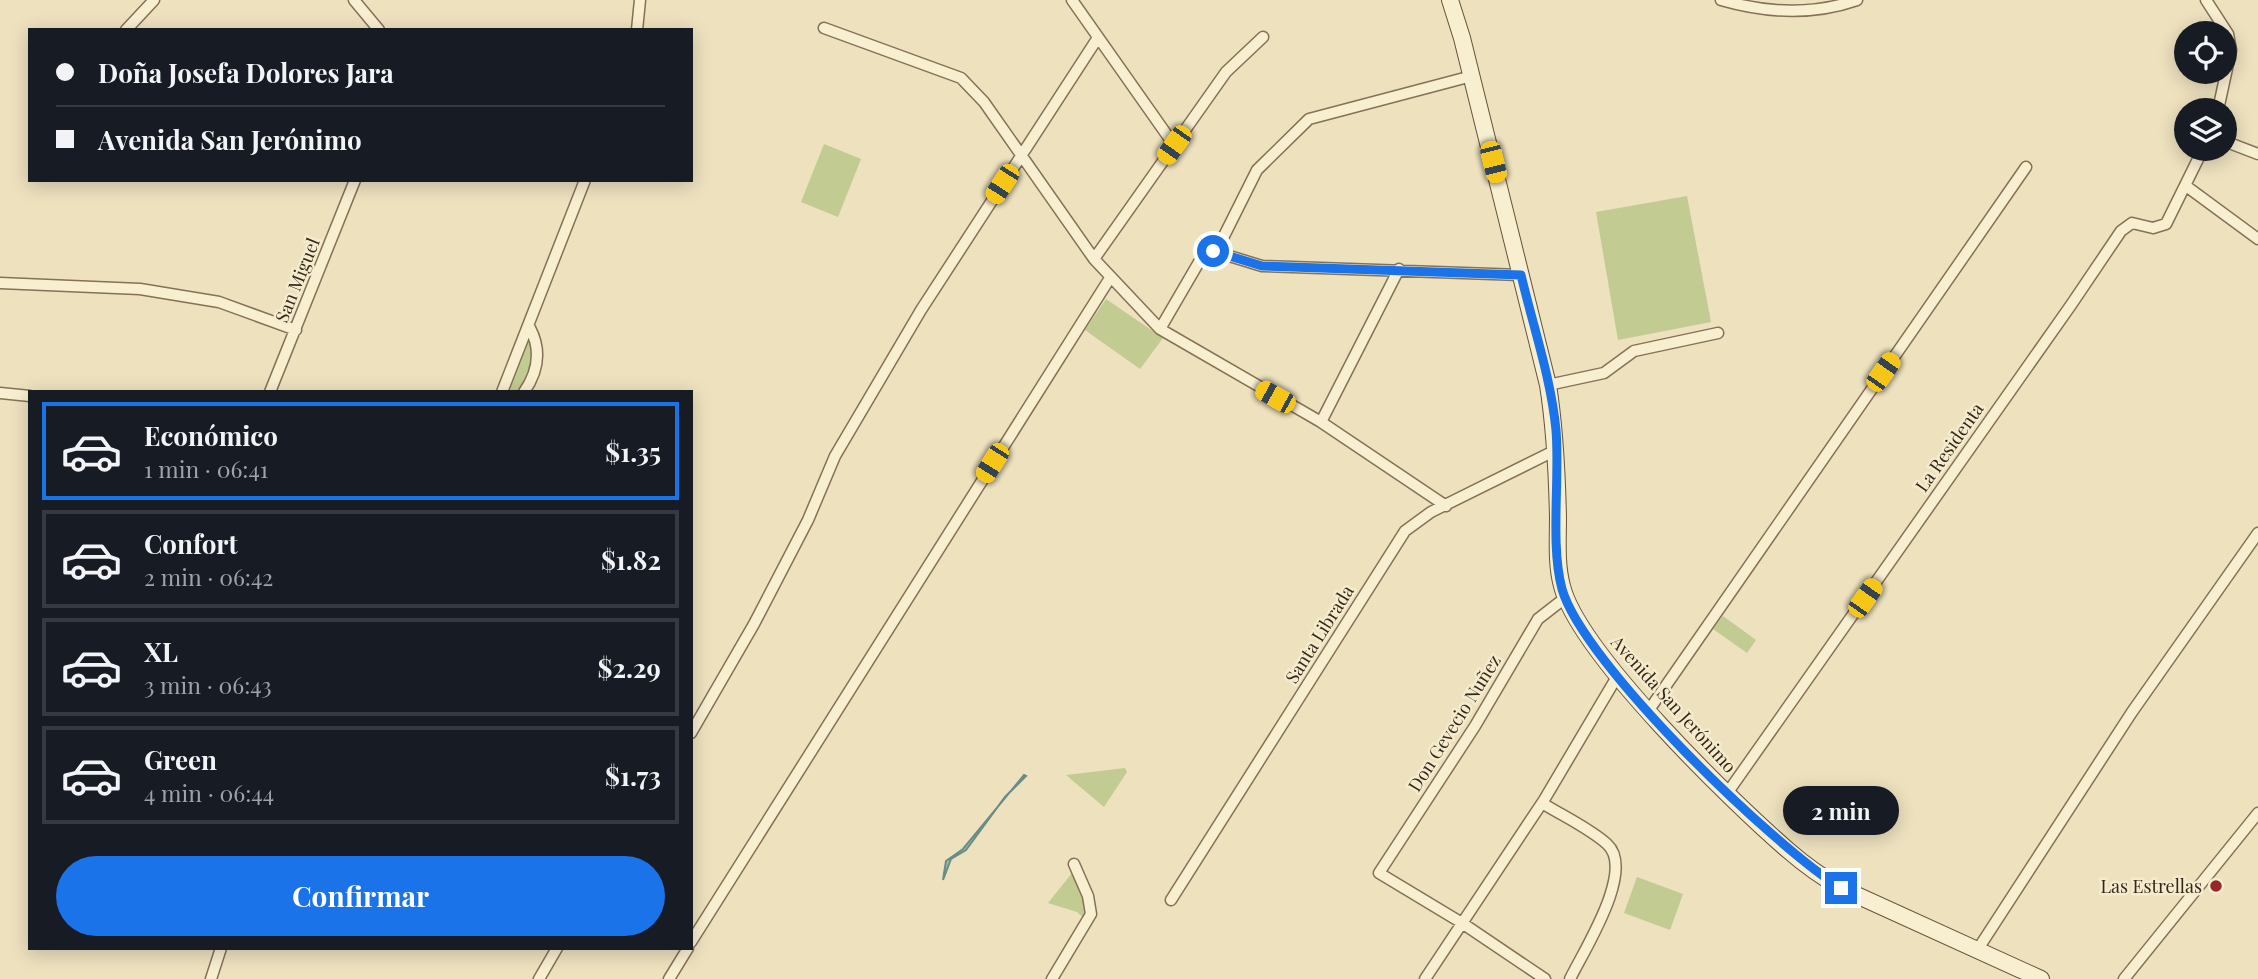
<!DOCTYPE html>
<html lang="es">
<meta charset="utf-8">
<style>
:root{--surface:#171b24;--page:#242831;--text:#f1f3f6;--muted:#9ea1a6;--line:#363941;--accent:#1a73e8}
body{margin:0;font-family:"Playfair Display",serif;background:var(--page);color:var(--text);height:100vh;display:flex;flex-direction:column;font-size:26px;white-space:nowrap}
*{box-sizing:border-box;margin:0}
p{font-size:23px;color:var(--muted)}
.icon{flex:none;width:38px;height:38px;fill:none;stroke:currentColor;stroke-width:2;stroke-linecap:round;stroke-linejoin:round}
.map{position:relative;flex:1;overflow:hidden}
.drawer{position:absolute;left:28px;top:390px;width:665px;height:560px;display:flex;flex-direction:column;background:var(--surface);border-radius:0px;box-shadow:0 4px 18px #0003}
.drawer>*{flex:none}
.banner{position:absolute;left:28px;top:28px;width:665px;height:154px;border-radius:0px;box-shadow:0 4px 18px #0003;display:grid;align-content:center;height:154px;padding:0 28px;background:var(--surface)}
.buttons{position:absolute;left:2174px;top:21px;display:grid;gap:14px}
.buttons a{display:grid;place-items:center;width:63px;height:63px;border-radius:50%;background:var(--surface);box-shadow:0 4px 18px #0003;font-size:35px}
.end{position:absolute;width:32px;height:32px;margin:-16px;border:9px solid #1a73e8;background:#fff;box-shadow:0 0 0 4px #fff}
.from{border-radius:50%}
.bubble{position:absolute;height:49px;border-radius:24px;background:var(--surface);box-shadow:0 4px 18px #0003;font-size:23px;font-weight:700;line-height:49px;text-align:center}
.car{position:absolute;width:21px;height:42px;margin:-21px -10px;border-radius:9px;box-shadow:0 0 5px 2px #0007;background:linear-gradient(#f5c518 24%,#345 0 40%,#f5c518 0 76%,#345 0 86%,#f5c518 0)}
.banner b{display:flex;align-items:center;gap:24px;height:66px;font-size:26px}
.banner b+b{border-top:2px solid var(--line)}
.banner i{width:18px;height:18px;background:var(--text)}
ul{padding:12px 0 0;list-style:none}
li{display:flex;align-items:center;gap:21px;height:98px;margin:0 14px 10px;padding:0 14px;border:4px solid var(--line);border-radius:0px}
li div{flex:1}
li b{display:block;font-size:26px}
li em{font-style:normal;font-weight:700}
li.selected{border-color:var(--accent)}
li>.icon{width:63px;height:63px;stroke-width:1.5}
.action{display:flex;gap:14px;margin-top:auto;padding:14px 28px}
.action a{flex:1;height:80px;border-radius:42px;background:var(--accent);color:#fff;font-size:28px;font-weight:700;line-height:80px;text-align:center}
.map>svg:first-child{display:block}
.green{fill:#c2cb92}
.water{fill:#a1bfb7;stroke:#698c85;stroke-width:2}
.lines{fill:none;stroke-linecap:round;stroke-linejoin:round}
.street-casing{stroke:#857157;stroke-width:13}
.secondary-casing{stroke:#67523a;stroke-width:18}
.street{stroke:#f8eed0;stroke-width:10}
.secondary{stroke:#f8eed0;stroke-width:16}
.route{stroke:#1a73e8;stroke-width:9}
.poi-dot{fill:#942a27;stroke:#f5ebcd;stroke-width:2.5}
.labels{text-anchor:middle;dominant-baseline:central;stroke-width:5;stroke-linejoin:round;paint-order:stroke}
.street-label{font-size:18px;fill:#34281b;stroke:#f5ebcd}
.poi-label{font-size:18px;fill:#34281b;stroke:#f5ebcd;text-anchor:end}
</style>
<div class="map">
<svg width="2258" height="979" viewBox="0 0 2258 979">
<rect width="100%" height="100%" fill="#ede1be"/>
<!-- green -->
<path class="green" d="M824 144 861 159 838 217 801 202Z
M1687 196 1711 322 1618 340 1596 212Z
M1106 299 1163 338 1140 369 1085 330Z
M529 334 534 363 519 392H506Z
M1723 616 1756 640 1747 653 1713 629Z
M1125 768 1127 772 1104 807 1066 775Z
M1072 873 1087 906 1085 919 1077 912 1048 903Z
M1637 877 1683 894 1670 930 1624 913Z"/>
<!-- water -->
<path class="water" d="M1024 775 1026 776 1005 797 966 850 951 859 943 880 946 861 963 849Z"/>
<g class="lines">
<defs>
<path id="street" d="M354 0 379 30
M1072 0 1174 145
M1721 0C1766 13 1811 16 1857 0
M2206 0 2228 34 2231 50 2218 110
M824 28 961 78 984 102 1094 259 1160 329 1321 422 1446 506
M126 30 154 0
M637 30 640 0
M2224 141 2258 154
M2186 186 2258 239
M1213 251 1262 266 1521 275
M1094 259 1226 72 1263 37
M0 283 140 289 219 302 296 330
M1160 329 1199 262 1221 242 1257 170 1309 119 1472 76
M1548 385 1604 373 1634 351 1718 333
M270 392 355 180
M502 392 585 180
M524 392C538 372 542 351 530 328
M0 393 30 396
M1321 422 1399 269
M1649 710 2026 167
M691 733 754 624 808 520 835 456 921 310 1097 39
M1728 792 2071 305 2121 231 2132 223 2153 228 2166 224 2203 149
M1542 803C1563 816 1589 828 1607 844 1636 870 1584 950 1570 979
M1171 900 1405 531 1431 512 1556 450
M691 942 1110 278
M1978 949 2132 712 2258 533
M211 979 221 948
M539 979 557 948
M669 979 688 948
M1052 979 1091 914 1088 896 1074 864
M1425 979 1544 800 1618 675
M1545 979 1462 923 1379 873 1475 726 1538 619 1565 598
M2124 979 2258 813"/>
<path id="secondary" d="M1450 0 1462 38 1548 385C1555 429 1557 473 1558 517 1558 540 1556 564 1562 586 1578 652 1734 804 1789 851 1805 865 1822 877 1841 888L2041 979"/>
</defs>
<!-- street casing -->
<use href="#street" class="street-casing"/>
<!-- secondary casing -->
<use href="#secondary" class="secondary-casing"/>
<!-- street -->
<use href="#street" class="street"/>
<!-- secondary -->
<use href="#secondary" class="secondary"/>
</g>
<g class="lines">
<!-- route -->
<path class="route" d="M1213 251 1262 266 1521 275C1533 326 1551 378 1556 430 1560 477 1550 545 1562 589 1583 663 1773 846 1841 888"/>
</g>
<!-- markers -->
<circle class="poi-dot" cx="2216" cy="886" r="7"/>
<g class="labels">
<!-- street labels -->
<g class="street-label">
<text transform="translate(297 280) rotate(-68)">San Miguel</text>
<text transform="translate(1949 447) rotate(-55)">La Residenta</text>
<text transform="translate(1319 634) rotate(-58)">Santa Librada</text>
<text transform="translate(1674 704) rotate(48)">Avenida San Jerónimo</text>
<text transform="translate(1454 723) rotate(-58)">Don Gevecio Nuñez</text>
</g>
<!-- poi labels -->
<g class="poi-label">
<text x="2202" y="886">Las Estrellas</text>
</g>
</g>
</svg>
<div class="buttons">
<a><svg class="icon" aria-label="locate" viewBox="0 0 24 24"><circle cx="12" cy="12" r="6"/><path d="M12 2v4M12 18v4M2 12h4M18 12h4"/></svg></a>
<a><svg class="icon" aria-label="layers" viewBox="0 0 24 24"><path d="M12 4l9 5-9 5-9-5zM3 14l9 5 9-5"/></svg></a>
</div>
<i class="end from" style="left:1213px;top:251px"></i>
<i class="end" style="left:1841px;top:888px"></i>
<div class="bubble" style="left:1783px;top:786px;width:116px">2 min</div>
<i class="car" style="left:1174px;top:145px;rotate:215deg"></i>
<i class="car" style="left:1493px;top:162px;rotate:166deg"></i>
<i class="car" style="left:1002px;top:184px;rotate:213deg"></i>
<i class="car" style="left:1883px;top:372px;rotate:35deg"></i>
<i class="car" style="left:1275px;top:397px;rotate:299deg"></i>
<i class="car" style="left:992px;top:463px;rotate:212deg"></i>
<i class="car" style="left:1865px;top:598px;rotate:35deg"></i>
<div class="banner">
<b><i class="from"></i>Doña Josefa Dolores Jara</b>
<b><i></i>Avenida San Jerónimo</b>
</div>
<section class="drawer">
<ul>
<li class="selected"><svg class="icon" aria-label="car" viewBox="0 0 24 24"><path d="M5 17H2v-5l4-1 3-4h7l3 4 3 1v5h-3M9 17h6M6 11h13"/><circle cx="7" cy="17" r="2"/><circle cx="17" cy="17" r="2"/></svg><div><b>Económico</b><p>1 min · 06:41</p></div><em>$1.35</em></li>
<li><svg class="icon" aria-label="car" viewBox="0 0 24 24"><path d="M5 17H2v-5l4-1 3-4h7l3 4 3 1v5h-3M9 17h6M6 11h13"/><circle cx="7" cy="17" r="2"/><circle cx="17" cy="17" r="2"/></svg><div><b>Confort</b><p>2 min · 06:42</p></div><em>$1.82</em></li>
<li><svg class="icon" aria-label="car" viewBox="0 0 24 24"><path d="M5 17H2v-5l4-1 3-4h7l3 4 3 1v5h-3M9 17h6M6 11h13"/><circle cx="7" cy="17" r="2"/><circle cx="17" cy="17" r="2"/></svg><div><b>XL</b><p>3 min · 06:43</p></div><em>$2.29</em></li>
<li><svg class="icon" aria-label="car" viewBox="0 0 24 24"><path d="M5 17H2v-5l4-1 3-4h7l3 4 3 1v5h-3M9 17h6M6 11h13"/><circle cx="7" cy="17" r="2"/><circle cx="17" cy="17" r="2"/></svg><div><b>Green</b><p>4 min · 06:44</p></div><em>$1.73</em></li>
</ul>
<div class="action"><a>Confirmar</a></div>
</section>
</div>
